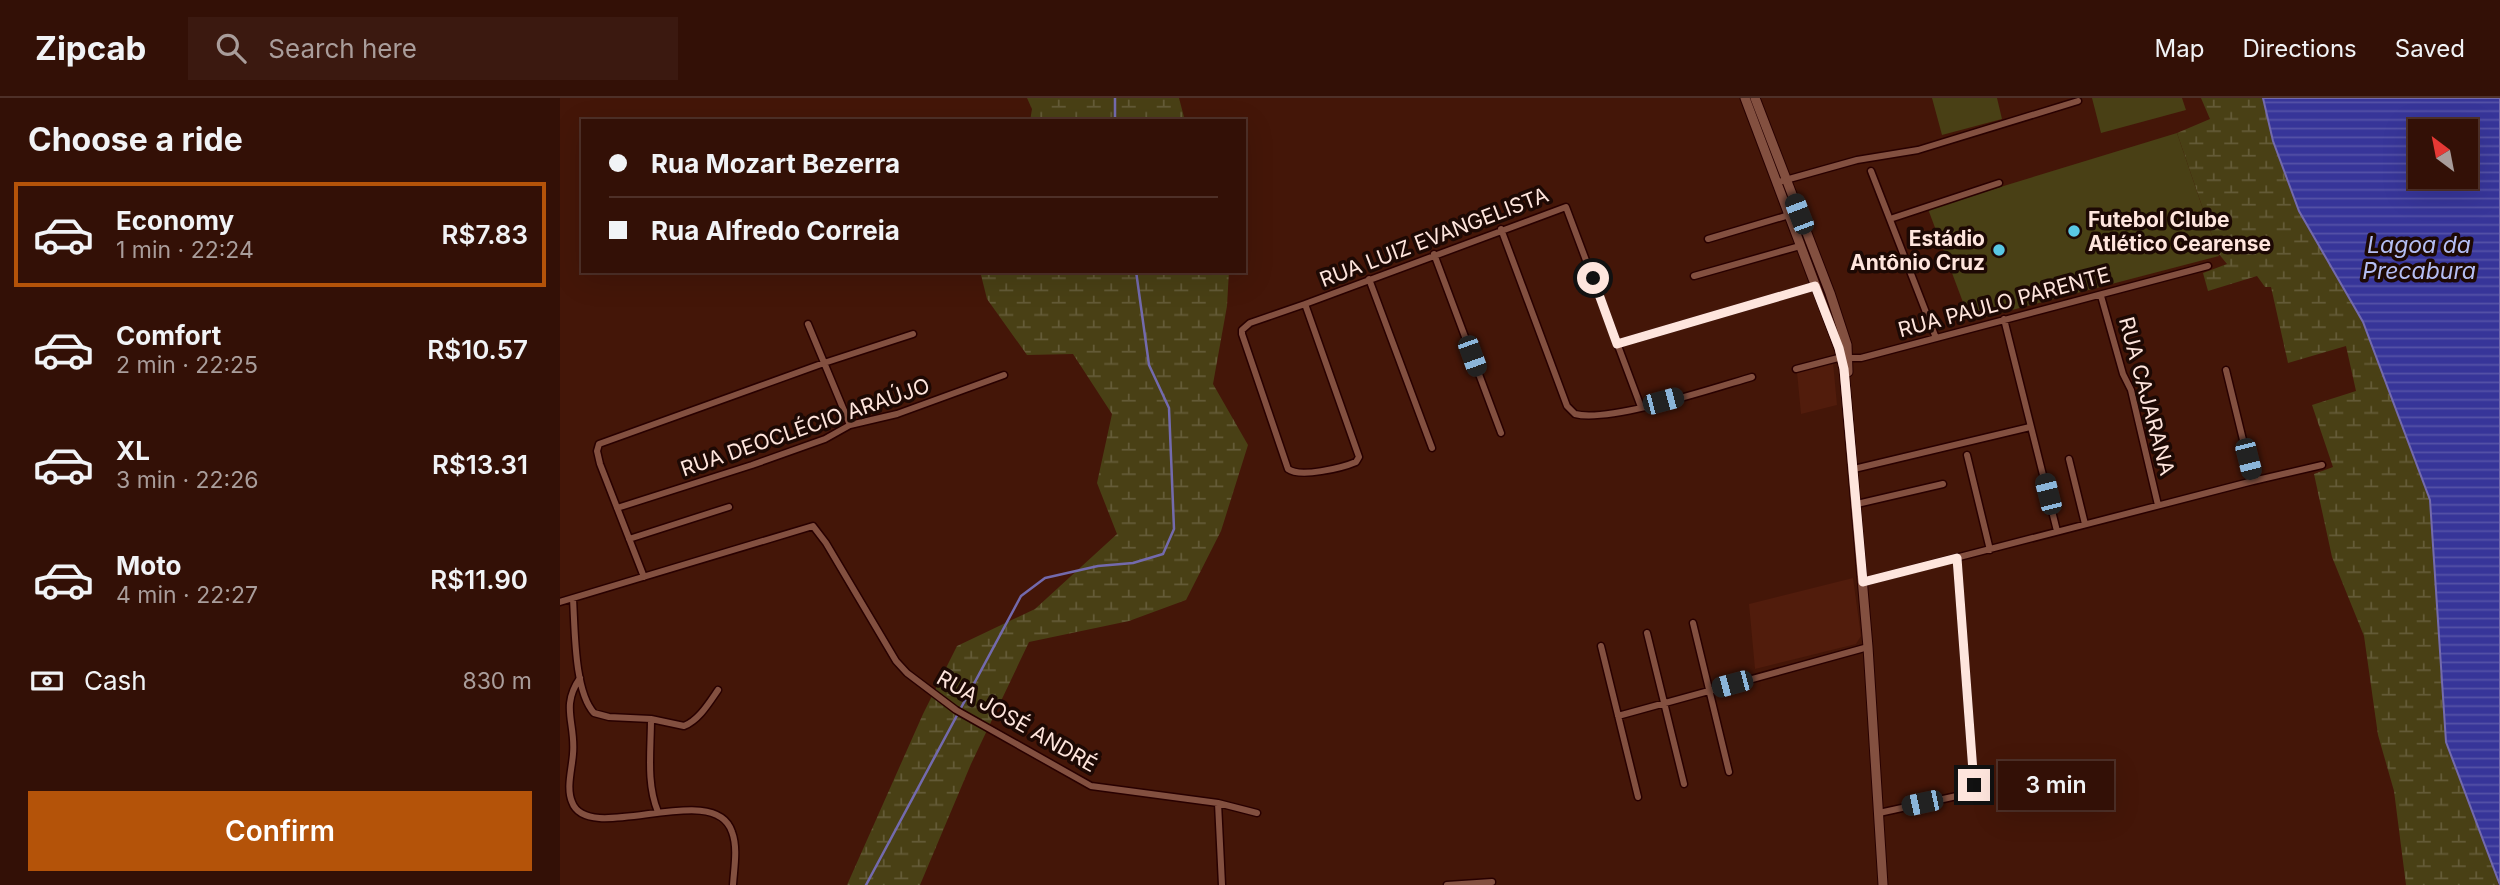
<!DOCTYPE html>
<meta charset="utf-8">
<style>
:root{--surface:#331006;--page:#3b1910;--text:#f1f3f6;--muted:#a99d9b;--line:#4e3028;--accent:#b45309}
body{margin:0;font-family:Inter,sans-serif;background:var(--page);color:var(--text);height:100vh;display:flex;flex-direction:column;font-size:26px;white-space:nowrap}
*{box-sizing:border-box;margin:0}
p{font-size:23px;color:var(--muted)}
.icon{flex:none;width:38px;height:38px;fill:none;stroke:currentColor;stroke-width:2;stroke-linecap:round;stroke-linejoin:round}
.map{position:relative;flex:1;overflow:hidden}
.drawer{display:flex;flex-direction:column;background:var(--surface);width:560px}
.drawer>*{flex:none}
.guide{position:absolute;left:21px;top:21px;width:665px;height:154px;border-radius:0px;box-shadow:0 7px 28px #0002,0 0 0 2px var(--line);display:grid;align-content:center;height:154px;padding:0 28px;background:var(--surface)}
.needle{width:46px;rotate:328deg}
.controls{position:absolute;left:1848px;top:21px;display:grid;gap:14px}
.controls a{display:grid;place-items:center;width:70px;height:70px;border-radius:0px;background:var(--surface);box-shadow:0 7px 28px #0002,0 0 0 2px var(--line);font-size:35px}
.end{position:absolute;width:32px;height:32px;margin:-16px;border:9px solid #fee5dd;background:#111;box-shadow:0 0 0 4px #111}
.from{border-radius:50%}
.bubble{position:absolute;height:49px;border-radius:0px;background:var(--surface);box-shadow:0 7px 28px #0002,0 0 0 2px var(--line);font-size:23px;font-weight:600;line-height:49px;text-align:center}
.car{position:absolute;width:21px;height:42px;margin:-21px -10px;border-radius:9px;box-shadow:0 0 5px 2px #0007;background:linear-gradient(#222 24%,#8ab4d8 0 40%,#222 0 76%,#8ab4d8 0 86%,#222 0)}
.guide b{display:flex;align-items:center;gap:24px;height:66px;font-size:26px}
.guide b+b{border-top:2px solid var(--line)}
.guide i{width:18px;height:18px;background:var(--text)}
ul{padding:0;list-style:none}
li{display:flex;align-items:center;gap:21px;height:105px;margin:0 14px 10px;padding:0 14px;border:4px solid transparent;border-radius:0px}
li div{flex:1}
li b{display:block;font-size:26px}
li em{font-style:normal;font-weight:600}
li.on{border-color:var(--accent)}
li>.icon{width:63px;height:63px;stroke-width:1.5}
h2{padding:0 28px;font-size:32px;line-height:84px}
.pay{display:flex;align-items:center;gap:18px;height:77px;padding:0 28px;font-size:26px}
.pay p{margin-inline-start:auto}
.action{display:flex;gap:14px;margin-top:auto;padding:14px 28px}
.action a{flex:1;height:80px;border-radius:0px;background:var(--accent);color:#fff;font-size:28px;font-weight:600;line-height:80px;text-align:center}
header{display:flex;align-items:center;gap:42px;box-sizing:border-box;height:98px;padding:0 35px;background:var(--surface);border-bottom:2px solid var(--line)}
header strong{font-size:33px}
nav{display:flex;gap:38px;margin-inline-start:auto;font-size:24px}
.search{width:490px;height:63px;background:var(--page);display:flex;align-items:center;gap:18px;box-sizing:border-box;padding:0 24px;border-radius:0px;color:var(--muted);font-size:26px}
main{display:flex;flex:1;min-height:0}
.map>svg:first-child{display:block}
.built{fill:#511c0c}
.wetland{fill:url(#wetland-marsh)}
.pitch{fill:#494015}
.water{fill:url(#water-rules);stroke:#736aad;stroke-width:2;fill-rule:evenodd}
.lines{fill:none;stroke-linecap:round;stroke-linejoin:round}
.stream{stroke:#736aad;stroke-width:2.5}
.minor-casing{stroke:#280000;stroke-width:9}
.secondary-casing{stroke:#280000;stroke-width:11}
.minor{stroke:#835040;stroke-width:6}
.secondary{stroke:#835040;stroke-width:9}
.route{stroke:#fee5dd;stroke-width:9}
.poi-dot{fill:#59c8e5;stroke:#1d0904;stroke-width:2.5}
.labels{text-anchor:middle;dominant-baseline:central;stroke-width:7;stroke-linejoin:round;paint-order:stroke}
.poi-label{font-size:21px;font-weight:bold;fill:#fee5dd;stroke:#1d0904;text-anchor:start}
.street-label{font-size:21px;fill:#fee5dd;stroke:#1d0904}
.water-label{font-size:23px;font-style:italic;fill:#b5bef3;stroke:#1d0904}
</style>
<header>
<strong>Zipcab</strong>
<div class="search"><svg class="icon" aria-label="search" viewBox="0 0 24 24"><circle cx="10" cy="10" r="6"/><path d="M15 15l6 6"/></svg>Search here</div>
<nav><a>Map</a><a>Directions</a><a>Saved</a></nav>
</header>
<main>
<section class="drawer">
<h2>Choose a ride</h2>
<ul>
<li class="on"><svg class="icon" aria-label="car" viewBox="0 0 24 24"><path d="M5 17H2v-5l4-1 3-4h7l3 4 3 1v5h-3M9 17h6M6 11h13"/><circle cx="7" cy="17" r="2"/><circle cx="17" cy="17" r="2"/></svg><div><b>Economy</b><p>1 min · 22:24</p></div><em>R$7.83</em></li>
<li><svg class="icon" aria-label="car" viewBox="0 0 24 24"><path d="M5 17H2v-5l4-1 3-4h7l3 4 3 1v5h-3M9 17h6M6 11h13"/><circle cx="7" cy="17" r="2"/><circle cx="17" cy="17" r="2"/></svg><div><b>Comfort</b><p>2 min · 22:25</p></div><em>R$10.57</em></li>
<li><svg class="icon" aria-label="car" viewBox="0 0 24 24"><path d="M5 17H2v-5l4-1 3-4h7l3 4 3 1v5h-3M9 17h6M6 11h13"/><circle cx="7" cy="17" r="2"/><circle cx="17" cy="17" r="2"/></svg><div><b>XL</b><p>3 min · 22:26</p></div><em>R$13.31</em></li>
<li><svg class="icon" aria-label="car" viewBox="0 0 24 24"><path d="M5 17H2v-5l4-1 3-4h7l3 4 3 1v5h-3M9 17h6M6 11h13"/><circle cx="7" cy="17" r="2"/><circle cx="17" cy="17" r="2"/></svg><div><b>Moto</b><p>4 min · 22:27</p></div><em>R$11.90</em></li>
</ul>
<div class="pay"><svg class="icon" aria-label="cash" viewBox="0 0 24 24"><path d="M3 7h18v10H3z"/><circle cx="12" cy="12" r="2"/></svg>Cash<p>830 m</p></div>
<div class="action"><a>Confirm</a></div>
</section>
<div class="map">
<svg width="1940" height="787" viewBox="0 0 1940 787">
<defs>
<pattern id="wetland-marsh" width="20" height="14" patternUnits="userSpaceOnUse" patternTransform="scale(1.75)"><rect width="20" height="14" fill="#494015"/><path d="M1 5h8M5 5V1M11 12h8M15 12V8" fill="none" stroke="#645b37"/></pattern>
<pattern id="water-rules" width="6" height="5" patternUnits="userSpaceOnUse" patternTransform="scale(1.75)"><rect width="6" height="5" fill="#373599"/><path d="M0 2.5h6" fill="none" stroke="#5552a7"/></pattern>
</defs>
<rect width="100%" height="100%" fill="#441608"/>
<!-- built -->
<path class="built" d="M1273 264 1277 307 1241 316 1237 274Z
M1293 480 1301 538 1296 546 1195 571 1189 506Z"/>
<!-- wetland -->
<path class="wetland" d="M467 0H619L625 23H470L472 11Z
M1641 0H1703L1713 43 1739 113 1803 224 1870 402 1886 644 1936 774 1938 787H1846L1834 693 1818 637 1804 538 1772 459 1754 376 1773 369 1752 307 1796 293 1786 248 1728 265 1711 189H1705L1697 178 1648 193 1643 175 1667 166 1658 155 1617 35 1650 21Z
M420 173H669L667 208 653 286 688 347 661 433 626 502 569 523 469 544 411 666 360 787H287L363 616 397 548 475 511 557 436 537 385 552 316 513 256 467 257 427 201Z"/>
<!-- pitch -->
<path class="pitch" d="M1372 0H1437L1442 21 1382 37Z
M1532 0H1622L1626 12 1541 35Z
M1617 35 1659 158 1410 223 1368 111Z"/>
<!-- water -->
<path class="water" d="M1703 0H1940V787L1886 644 1870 402 1803 224 1739 113 1713 43ZM1860 33H1906V79H1860Z"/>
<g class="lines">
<!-- stream -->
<path class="stream" d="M555 23V0
M306 787 461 498 485 480 538 468 573 465 603 456 614 431 609 310 589 267 576 173"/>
<defs>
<path id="minor" d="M1311 73 1376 240
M1222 83 1297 62 1358 52 1518 3
M1330 121 1439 85
M941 131 1007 308 1015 316C1049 325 1154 290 1192 279
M1148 141 1229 117
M874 156 941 335
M1134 178 1240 148
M809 181 872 350
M1541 198 1563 276 1571 292 1598 407
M745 206 690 225 682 232V236L728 371C740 380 782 370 796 364L799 359 745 206 1006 109 1081 309
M1444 221 1497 433
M248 226 290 327
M1057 246 1255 188
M1289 260H1301L1648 168
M1236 271 1282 259
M1407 357 1430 452
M1509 361 1525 426
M1294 371 1470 329
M1693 383 1762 367
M1297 406 1383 386
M57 410 192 367 265 341 290 327 337 316 444 277
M69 441 169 409
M84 479 40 366 37 353 39 346 264 265 353 236
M1303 484 1693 383 1666 272
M13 501C15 531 14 593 34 615L49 619 91 621 124 628C139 622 149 605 158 592
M0 504 253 428 266 445 336 563 347 575 396 612 531 688 658 705 697 715
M1133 525 1169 674
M1087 535 1124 686
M1041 548 1078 699
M20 580C0 609 16 625 13 656 12 671 6 690 12 704 28 749 155 680 172 734 178 750 174 770 173 787
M1058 618 1308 549
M91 621C91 652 86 685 98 714
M658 705 662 787
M1319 715 1406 696 1414 687 1397 460
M887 787 932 784"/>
<path id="secondary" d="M1185 0 1279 250 1284 271 1308 549 1323 787
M1195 0 1270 195 1287 247 1288 274"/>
</defs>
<!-- minor casing -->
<use href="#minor" class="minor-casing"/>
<!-- secondary casing -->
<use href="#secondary" class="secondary-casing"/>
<!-- minor -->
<use href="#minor" class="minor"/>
<!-- secondary -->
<use href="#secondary" class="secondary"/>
</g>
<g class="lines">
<!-- route -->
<path class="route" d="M1033 180 1057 246 1255 188 1279 250 1284 271 1303 484 1397 460 1414 687"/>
</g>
<!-- markers -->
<g class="poi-dot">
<circle cx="1514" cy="133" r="7"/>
<circle cx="1439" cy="152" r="7"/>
</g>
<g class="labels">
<!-- poi labels -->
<g class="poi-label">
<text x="1528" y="121">Futebol Clube<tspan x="1528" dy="24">Atlético Cearense</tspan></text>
<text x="1425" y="140" text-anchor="end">Estádio<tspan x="1425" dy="24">Antônio Cruz</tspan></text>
</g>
<!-- street labels -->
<g class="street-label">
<text transform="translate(874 139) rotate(-21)">RUA LUIZ EVANGELISTA</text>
<text transform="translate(1444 204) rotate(-15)">RUA PAULO PARENTE</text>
<text transform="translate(1587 298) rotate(75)">RUA CAJARANA</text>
<text transform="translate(245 329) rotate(-19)">RUA DEOCLÉCIO ARAÚJO</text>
<text transform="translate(457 623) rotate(30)">RUA JOSÉ ANDRÉ</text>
</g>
<!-- water labels -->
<g class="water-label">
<text x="1859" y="147">Lagoa da<tspan x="1859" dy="26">Precabura</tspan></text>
</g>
</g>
</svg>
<div class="controls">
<a><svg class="needle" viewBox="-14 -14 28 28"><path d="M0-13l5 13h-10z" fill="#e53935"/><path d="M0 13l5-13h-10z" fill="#a99d9b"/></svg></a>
</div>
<i class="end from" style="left:1033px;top:180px"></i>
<i class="end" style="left:1414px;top:687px"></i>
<div class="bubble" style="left:1438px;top:663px;width:116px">3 min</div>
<i class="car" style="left:1239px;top:116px;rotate:339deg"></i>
<i class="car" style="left:912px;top:258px;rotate:160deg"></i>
<i class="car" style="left:1103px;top:303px;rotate:75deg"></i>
<i class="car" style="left:1688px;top:361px;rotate:166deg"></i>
<i class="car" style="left:1488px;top:396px;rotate:346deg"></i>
<i class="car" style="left:1172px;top:586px;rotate:255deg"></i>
<i class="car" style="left:1362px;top:705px;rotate:258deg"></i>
<div class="guide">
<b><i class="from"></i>Rua Mozart Bezerra</b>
<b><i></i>Rua Alfredo Correia</b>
</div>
</div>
</main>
